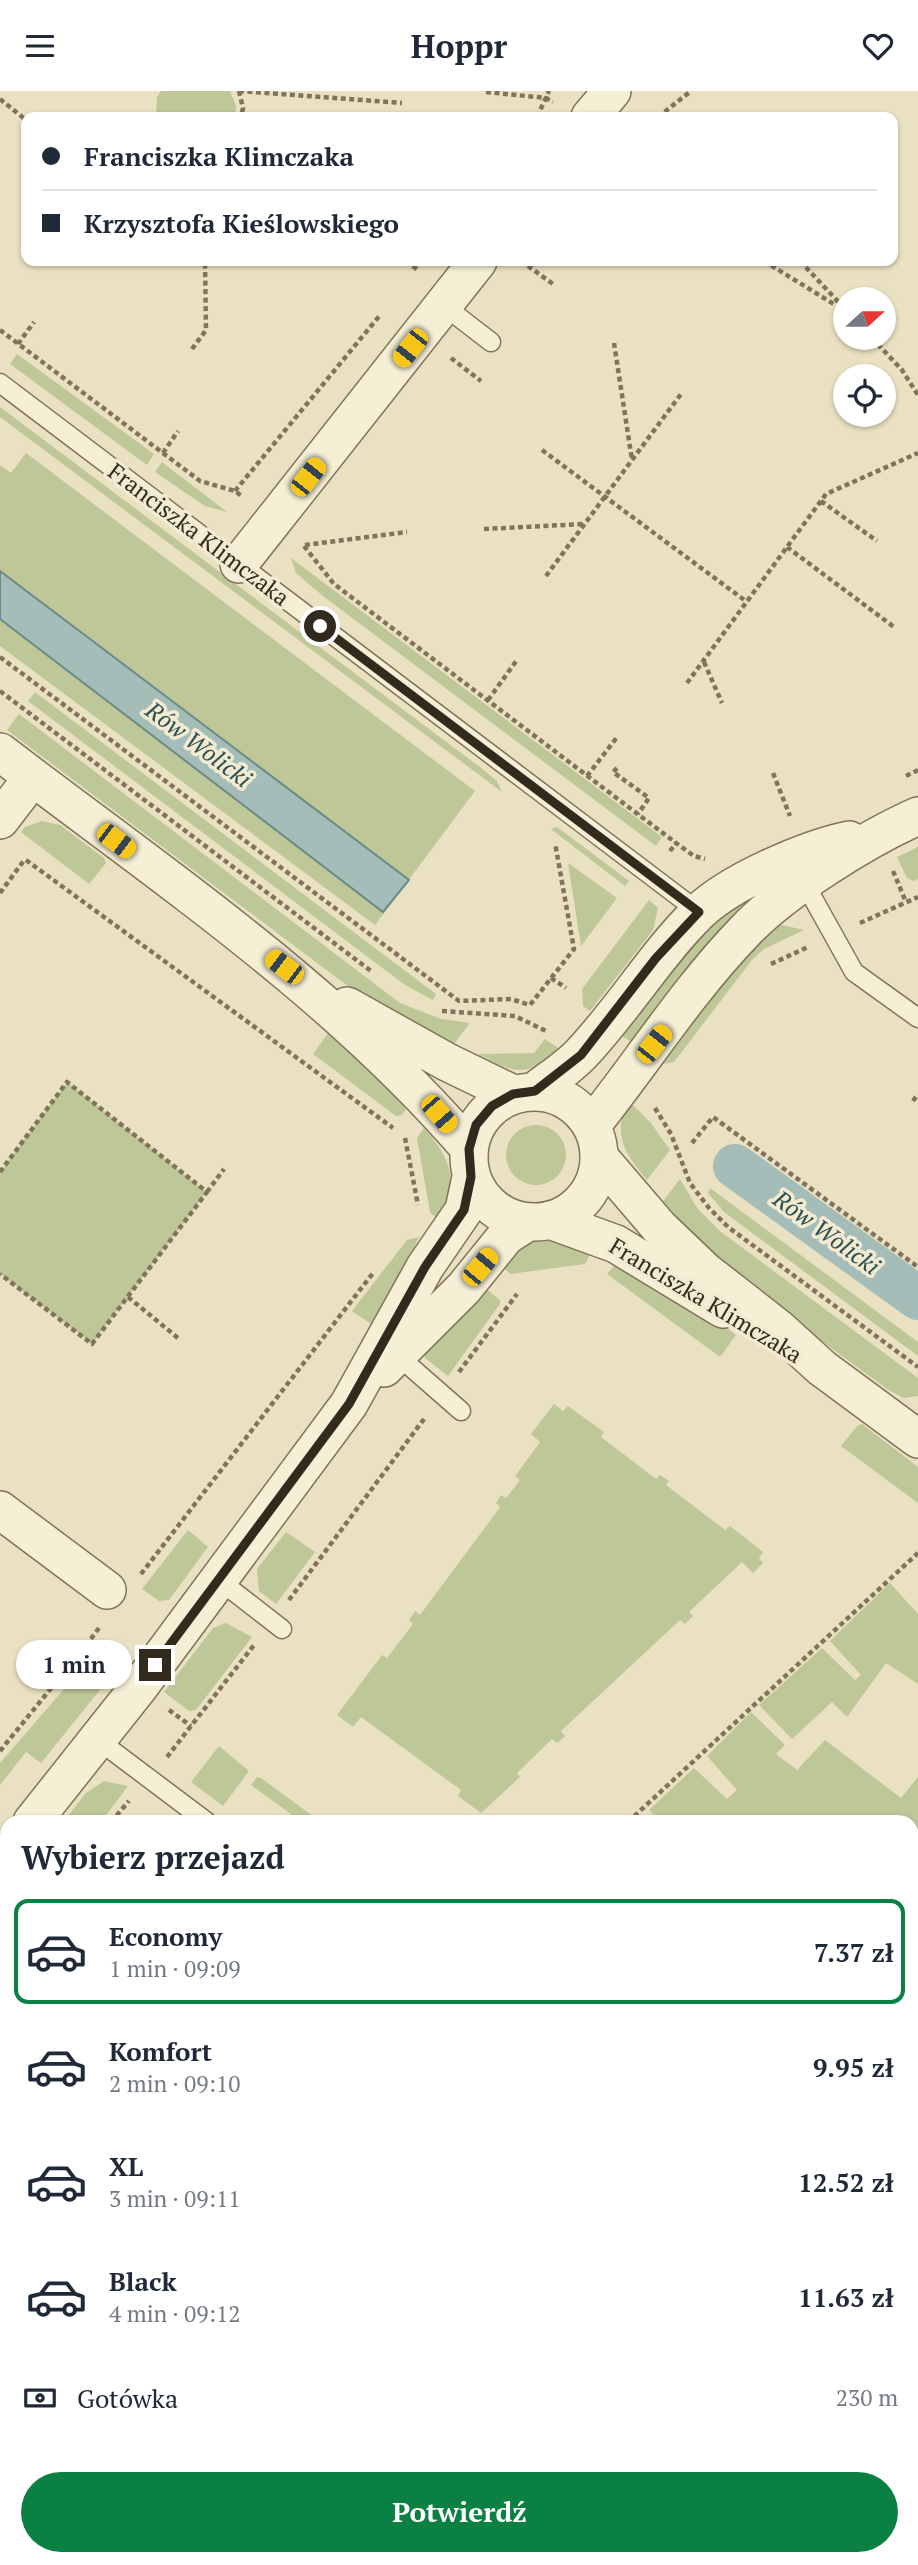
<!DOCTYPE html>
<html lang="pl">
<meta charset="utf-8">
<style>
:root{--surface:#fff;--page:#f2f2f3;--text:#1f2937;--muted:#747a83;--line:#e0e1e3;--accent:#0b8043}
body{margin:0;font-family:"PT Serif",serif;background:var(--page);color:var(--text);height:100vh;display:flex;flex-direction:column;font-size:26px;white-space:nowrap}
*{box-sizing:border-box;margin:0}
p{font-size:23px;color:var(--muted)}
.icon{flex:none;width:38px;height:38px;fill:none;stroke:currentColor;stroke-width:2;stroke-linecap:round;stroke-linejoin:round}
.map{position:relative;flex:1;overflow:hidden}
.panel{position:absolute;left:0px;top:1724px;width:919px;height:751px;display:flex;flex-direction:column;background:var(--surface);border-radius:21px 21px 0 0;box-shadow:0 2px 5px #0004}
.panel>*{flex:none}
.banner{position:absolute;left:21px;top:21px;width:877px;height:154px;border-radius:14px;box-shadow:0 2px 5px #0004;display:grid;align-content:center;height:154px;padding:0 21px;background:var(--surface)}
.needle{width:46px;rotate:69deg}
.tools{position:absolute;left:833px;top:196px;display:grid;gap:14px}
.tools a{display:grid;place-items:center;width:63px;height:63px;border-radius:50%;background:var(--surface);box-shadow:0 2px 5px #0004;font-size:35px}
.end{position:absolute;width:32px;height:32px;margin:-16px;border:9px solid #332a1e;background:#fff;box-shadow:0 0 0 4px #fff}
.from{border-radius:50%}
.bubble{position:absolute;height:49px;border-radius:24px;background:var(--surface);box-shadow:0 2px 5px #0004;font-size:23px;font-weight:800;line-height:49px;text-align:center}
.car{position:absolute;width:21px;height:42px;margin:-21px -10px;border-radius:9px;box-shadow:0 0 5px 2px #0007;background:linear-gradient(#f5c518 24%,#345 0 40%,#f5c518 0 76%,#345 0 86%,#f5c518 0)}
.banner b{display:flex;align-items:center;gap:24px;height:66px;font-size:26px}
.banner b+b{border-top:2px solid var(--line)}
.banner i{width:18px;height:18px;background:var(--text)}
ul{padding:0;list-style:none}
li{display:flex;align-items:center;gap:21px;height:105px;margin:0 14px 10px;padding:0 7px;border:4px solid transparent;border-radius:14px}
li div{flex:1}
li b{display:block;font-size:26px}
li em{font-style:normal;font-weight:800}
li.active{border-color:var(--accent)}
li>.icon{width:63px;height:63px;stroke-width:1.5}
h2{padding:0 21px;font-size:32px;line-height:84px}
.pay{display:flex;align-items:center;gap:18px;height:77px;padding:0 21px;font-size:26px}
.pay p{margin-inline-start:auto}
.button{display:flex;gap:14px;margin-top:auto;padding:14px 21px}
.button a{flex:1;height:80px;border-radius:42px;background:var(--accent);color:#fff;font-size:28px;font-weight:800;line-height:80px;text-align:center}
header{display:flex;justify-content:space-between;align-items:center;height:91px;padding:0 21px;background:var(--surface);font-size:32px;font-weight:800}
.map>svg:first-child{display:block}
.green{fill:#bdc797}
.water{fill:#a4bdb8;stroke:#6c8a85;stroke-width:2}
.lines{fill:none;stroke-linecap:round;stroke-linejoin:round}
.canal{stroke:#a4bdb8;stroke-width:44}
.service-casing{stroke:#82735b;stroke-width:21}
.minor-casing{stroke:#82735b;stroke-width:40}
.path{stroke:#82735b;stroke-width:4.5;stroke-dasharray:5 3.5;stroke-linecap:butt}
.service{stroke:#f5efd5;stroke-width:18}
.minor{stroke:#f5efd5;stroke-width:37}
.route{stroke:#332a1e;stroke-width:9}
.labels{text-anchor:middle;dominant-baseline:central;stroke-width:7;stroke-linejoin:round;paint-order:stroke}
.street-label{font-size:23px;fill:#332a1e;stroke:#f2ebd1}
.water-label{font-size:24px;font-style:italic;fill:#2e5152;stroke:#f2ebd1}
</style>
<header><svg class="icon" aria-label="menu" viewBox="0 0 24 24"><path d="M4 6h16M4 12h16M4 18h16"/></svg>Hoppr<svg class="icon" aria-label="heart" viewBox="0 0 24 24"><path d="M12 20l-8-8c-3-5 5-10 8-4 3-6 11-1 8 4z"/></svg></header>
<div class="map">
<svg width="918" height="2474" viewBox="0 0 918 2474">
<rect width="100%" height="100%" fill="#eae1c2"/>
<!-- green -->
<path class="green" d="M161 0H230L236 15 235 26H156L157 6Z
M17 263 154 363 147 374 10 273Z
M0 316 481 677 497 690 502 701 0 326Z
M26 362 475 700 375 834 0 555V374L11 382Z
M162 371 227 421 205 415 155 381Z
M291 467 662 746 656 755 323 505 296 482Z
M35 601 436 903 433 909 405 894 28 610Z
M19 623 400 912 441 928 470 932 453 954 353 899 7 639Z
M42 730 60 734 104 767 106 772 89 793 21 741 25 736Z
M557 736 629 790 625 795 551 738Z
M918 756V788L914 790 907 787 897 766Z
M568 772 617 807 581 855Z
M776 784 633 952 616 941 689 848Z
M649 809 658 817 653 839 590 920 583 915 582 898Z
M782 834 804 839 764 858 752 869 674 971 658 974C680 945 751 839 782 834Z
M331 938 356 961 406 1018 402 1024 396 1025 313 963Z
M545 948 561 959C525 987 517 983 478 963L534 962Z
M67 991 207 1101 92 1253 0 1183V1081Z
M630 1011 651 1032 670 1059 647 1089C626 1064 610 1042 630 1011Z
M506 1064a30 30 0 1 1 60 0a30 30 0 1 1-60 0Z
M424 1037C450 1066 462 1093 436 1127L430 1121 417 1047Z
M680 1088 697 1117 721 1141 918 1287V1305L904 1307 890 1300C811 1241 728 1187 663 1110Z
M710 1097 918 1251V1265L724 1121 708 1102Z
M419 1146 377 1233 374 1235 352 1220 407 1149Z
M548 1148 561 1150 590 1164 585 1173 510 1183 503 1176C516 1160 526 1150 548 1148Z
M614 1175 704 1219 736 1244 720 1266 607 1183Z
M486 1198 500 1209V1213L448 1285 425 1267 424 1258 471 1217Z
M554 1313 563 1320 568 1315 604 1341 601 1346 656 1388 660 1384 669 1390 666 1394 725 1439 730 1435 763 1461 759 1467 763 1472 753 1482 742 1471 689 1521 693 1525 685 1533 680 1529 561 1640 565 1645 557 1652 552 1648 517 1682 520 1686 481 1722 458 1705 461 1699 361 1626 353 1636 337 1624 382 1564 387 1567 413 1533 409 1529 415 1520 420 1524 498 1419 500 1416 496 1412 501 1404 506 1407 520 1389 515 1385 540 1351 531 1343Z
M862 1333 918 1376V1412L841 1355 857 1335Z
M188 1439 208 1456 169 1509 159 1510 142 1498Z
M286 1441 315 1461 276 1513 259 1500 257 1478Z
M890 1492 918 1523V1593L886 1572 847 1626 832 1611 792 1648 759 1614 822 1557 855 1589 861 1584 830 1550Z
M226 1532 252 1546 196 1619 189 1620 164 1601 213 1537Z
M97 1581 107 1590 41 1672 26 1661 0 1694V1672L77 1583Z
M751 1621 785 1654 776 1663 797 1679 825 1649 901 1707 918 1686V2474H89L95 2468H912V1731H661L649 1719 694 1677 727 1708 737 1699 707 1665Z
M219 1655 249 1680 223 1715 191 1691Z
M257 1686 261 1687 321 1731H302L251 1694Z
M104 1690 128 1695 101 1731H63L86 1702Z
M7 1803V1850L0 1859V1812Z
M7 1884V1977L0 1972V1893Z"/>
<!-- water -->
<path class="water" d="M0 480 409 789 383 821 0 528Z"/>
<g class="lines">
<!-- canal -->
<path class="canal" d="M735 1075 918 1207"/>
<defs>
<path id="service" d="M443 214 491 251
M0 292 699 821
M805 793 854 881 918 927
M397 1264 461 1320
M219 1489 282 1538
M98 1649 207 1731"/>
<path id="minor" d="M590 26 612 0
M239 473 478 170
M0 661C162 785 335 901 469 1057
M0 729 33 686
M347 915 447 971 513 1003
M535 1000C550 988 568 977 581 963 623 919 654 866 697 823 729 791 806 758 849 749
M469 1066a65 65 0 1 1 130 0a65 65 0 1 1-130 0Z
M592 1034C643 970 688 899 745 840 784 799 866 748 918 725
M600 1067 659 1136 705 1180 778 1237 822 1277 918 1348
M550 1129 616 1153 723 1218
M384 1277 464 1197 506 1145 528 1131
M0 1419 107 1499
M32 1731 139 1596 349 1313 425 1176 464 1119 471 1086
M0 1771 7 1762
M0 2074 7 2079"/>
</defs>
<!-- service casing -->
<use href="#service" class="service-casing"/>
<!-- minor casing -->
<use href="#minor" class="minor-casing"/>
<!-- path -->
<path class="path" d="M239 0 402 12
M239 0 243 17 241 26
M486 1 546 7 553 11
M0 8 26 29
M537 26 549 0
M658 26 691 0
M406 170 418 179
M521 170 553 193
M764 170 845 220
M800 170 845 218
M133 172 134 170
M0 239 200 390 235 400 243 406
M872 247 902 279 918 304
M614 252 632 369
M18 253 34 231
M192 258 206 239 205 170
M451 267 481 290
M542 359 747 511
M163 362 178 340
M235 400 381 223
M821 410 877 450
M484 438 584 433
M305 454 407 441
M304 455 334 493 676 752
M787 456 894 536
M546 485 681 303
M0 566 459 910 511 908 530 914 574 858 555 752
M704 571 722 612
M687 592 826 403 918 362
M0 600 371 880
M488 609 517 569
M617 677 613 681 649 707 638 723
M773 682 790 725
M587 685 618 645
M906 685 918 679
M670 760 676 752 694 765 705 768
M26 769 393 1037
M893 780 906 811
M0 802 25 768
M860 832 918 806
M771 873 808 856
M551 887 566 897
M442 920 515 925 548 941
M913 1010 918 1003
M655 1017 671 1043 690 1092 709 1117 728 1136 918 1276
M405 1047 418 1114
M692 1052 713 1026 918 1176
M0 1081 67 991 207 1101 92 1253 0 1183
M207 1101 224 1078
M128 1206 178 1247
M459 1281 517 1203
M141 1483 373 1182
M289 1509 424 1328
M99 1537 87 1553 107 1570
M169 1619 191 1635
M0 1660 87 1553
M167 1666 254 1554
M111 1731 129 1710
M628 1731 918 1462
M0 1872 7 1863
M0 1935 7 1934
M912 1979 915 1971
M912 2012 918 2014
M912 2171 918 2184
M323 2468 328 2474
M35 2474 40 2468
M745 2474 748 2468"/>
<!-- service -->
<use href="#service" class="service"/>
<!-- minor -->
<use href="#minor" class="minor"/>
</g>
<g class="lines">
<!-- route -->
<path class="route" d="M155 1574 349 1313 425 1176 464 1119 471 1086 469 1058 476 1034 492 1015 513 1003 535 1000 581 964 656 867 699 821 320 535"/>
</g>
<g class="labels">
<!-- street labels -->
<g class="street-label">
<text transform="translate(199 443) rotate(37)">Franciszka Klimczaka</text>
<text transform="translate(706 1209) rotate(31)">Franciszka Klimczaka</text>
</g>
<!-- water labels -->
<g class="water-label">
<text transform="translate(199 653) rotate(37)">Rów Wolicki</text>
<text transform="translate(827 1141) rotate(36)">Rów Wolicki</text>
</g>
</g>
</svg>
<div class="tools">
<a><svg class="needle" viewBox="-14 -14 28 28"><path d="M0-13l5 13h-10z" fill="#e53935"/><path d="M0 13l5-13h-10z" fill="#747a83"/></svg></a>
<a><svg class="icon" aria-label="locate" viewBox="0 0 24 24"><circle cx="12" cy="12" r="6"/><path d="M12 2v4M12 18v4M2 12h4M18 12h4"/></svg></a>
</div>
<i class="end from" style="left:320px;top:535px"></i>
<i class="end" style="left:155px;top:1574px"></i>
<div class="bubble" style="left:16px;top:1549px;width:116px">1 min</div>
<i class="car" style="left:410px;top:257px;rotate:218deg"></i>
<i class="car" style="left:308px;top:386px;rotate:38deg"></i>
<i class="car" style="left:116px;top:750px;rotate:127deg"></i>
<i class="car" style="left:284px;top:876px;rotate:307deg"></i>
<i class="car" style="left:654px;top:953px;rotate:38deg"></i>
<i class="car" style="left:439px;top:1023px;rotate:139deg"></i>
<i class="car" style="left:480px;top:1176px;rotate:40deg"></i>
<div class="banner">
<b><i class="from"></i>Franciszka Klimczaka</b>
<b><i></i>Krzysztofa Kieślowskiego</b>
</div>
<section class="panel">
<h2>Wybierz przejazd</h2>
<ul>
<li class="active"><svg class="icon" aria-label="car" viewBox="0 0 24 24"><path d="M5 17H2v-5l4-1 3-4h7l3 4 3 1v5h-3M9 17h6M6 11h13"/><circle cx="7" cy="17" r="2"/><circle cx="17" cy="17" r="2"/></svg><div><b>Economy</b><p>1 min · 09:09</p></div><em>7.37 zł</em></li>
<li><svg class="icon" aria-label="car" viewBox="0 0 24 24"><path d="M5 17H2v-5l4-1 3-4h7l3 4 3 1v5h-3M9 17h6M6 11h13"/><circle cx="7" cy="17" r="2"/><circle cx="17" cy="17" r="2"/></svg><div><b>Komfort</b><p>2 min · 09:10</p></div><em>9.95 zł</em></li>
<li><svg class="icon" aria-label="car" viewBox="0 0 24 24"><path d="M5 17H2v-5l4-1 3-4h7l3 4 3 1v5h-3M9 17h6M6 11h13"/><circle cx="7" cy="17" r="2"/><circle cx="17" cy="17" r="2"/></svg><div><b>XL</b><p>3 min · 09:11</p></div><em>12.52 zł</em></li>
<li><svg class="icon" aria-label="car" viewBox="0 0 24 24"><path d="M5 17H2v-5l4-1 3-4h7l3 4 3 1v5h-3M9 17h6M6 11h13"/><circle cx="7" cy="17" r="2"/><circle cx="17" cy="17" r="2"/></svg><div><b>Black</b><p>4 min · 09:12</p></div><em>11.63 zł</em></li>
</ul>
<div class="pay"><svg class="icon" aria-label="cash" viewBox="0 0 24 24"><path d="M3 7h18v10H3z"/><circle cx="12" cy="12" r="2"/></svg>Gotówka<p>230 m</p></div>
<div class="button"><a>Potwierdź</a></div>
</section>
</div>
